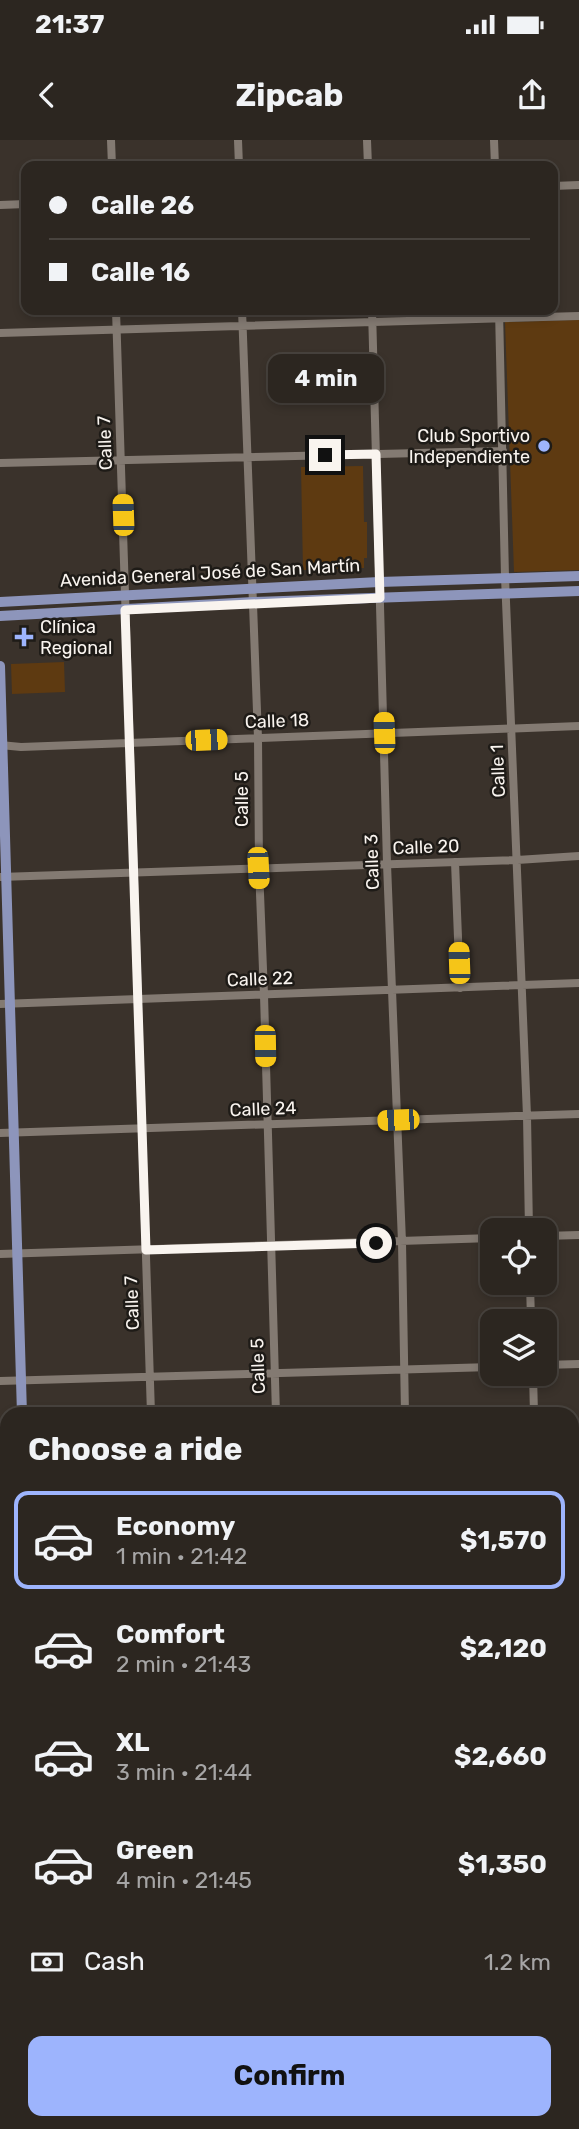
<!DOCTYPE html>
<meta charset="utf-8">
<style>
:root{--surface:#2c2620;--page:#342e29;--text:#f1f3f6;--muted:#a6a5a5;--line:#48433e;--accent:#9db4fd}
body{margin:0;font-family:Rubik,sans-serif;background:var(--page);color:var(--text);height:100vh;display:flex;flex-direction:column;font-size:26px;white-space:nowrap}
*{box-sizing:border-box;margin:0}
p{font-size:23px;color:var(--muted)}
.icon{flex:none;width:38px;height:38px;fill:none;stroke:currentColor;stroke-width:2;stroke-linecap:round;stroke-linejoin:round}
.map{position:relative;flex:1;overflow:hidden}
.panel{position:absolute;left:0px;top:1267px;width:579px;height:723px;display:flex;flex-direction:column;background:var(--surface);border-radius:21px 21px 0 0;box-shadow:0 4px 10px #0003,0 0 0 2px var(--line)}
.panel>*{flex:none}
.top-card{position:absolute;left:21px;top:21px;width:537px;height:154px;border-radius:14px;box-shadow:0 4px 10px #0003,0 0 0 2px var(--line);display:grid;align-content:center;height:154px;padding:0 28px;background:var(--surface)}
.fabs{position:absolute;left:480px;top:1078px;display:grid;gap:14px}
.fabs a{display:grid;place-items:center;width:77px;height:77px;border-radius:14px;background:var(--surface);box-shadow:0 4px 10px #0003,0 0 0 2px var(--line);font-size:35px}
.end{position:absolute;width:32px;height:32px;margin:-16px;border:9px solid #f9f4ef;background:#111;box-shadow:0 0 0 4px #111}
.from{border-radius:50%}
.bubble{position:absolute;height:49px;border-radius:14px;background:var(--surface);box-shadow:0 4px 10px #0003,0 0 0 2px var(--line);font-size:23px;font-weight:700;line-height:49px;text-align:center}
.car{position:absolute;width:21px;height:42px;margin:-21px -10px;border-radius:9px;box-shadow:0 0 5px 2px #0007;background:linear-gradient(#f5c518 24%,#345 0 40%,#f5c518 0 76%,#345 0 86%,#f5c518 0)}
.top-card b{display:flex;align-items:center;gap:24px;height:66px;font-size:26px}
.top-card b+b{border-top:2px solid var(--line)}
.top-card i{width:18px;height:18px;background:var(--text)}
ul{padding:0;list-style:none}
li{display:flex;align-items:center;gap:21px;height:98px;margin:0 14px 10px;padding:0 14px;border:4px solid transparent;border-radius:14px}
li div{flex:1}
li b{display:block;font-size:26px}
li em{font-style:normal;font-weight:700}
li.current{border-color:var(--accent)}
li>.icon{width:63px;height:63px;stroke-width:1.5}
h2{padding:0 28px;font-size:32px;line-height:84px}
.pay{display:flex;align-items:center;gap:18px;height:77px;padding:0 28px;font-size:26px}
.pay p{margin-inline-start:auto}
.cta{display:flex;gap:14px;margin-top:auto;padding:14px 28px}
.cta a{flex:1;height:80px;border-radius:14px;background:var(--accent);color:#111;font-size:28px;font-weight:700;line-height:80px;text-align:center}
.status{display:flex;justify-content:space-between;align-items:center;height:49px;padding:0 35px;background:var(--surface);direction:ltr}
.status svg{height:19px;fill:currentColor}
header{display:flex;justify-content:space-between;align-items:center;height:91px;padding:0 28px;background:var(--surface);font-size:32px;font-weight:700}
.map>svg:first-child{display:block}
.green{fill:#5e3a11}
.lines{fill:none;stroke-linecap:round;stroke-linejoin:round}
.minor{stroke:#837a72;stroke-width:8}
.major{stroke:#8d95bb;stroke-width:10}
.route{stroke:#f9f4ef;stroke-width:9}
.poi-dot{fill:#9db4fd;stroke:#1e1b17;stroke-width:2.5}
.labels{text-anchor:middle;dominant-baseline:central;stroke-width:5;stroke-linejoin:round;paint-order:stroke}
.poi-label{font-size:18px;fill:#f9f4ef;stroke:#1e1b17;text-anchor:end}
.street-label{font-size:18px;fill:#f9f4ef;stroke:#1e1b17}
</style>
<div class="status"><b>21:37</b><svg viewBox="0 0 49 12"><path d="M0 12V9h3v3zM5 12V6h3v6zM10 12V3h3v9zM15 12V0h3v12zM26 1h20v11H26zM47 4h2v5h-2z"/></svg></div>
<header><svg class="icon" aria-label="back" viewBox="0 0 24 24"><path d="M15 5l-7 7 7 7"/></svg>Zipcab<svg class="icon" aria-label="share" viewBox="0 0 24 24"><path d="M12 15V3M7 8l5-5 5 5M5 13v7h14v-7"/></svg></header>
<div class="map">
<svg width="579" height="1989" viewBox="0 0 579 1989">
<rect width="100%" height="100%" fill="#3a322b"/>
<!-- green -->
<path class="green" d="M579 180V430L514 432 505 182Z
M363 326 364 382H367V418H364V428L303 430 301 327Z
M64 522 65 552 12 554 11 524Z"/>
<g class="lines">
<!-- minor -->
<path class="minor" d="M111 0 112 26
M238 0 239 26
M367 0 368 26
M494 0 495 26
M553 46 579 45
M0 65 26 64
M116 170 151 1274
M242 170 258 598 259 728 264 855 276 1274
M372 170 387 724 402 1102 405 1274
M499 170 505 437 527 976 529 1090
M0 193 579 176
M0 323 503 311
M0 605 21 607 579 586
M455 722 460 848
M0 737 517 720 579 716
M0 864 579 843
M0 993 579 974
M544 1096 579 1095
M0 1114 492 1098
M530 1143 531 1181
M544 1225 579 1224
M533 1234 534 1274
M0 1241 492 1227
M572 1332 579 1334
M0 1371 7 1370
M572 1409 579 1410
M572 1480 579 1479
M0 1501H7
M572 1608 579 1607
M0 1633H7
M572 1738H579
M0 1756 7 1755
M572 1871H579
M0 1887 7 1886
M173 1983V1989
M298 1983V1989
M427 1983V1989
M554 1983V1989"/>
<!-- major -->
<path class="major" d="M0 462 379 442 579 436
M0 476 253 462 579 451
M0 526 22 1274
M44 1983V1989"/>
</g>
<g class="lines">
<!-- route -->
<path class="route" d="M325 315 376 314 380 458 125 470 146 1110 376 1103"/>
</g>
<!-- markers -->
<g class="poi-dot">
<circle cx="544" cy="306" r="7"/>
<path d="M20.5 486.5h7v7h7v7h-7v7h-7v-7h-7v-7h7z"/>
</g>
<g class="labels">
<!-- poi labels -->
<g class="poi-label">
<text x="530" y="296">Club Sportivo<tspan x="530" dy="21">Independiente</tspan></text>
<text x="40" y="487" text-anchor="start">Clínica<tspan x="40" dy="21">Regional</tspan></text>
</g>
<!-- street labels -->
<g class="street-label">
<text transform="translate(105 303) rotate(-92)">Calle 7</text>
<text transform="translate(210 433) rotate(-3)">Avenida General José de San Martín</text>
<text transform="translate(277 581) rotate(-2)">Calle 18</text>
<text transform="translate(498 631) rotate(-92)">Calle 1</text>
<text transform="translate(242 659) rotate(-90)">Calle 5</text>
<text transform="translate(426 707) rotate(-2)">Calle 20</text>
<text transform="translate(372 722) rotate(-92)">Calle 3</text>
<text transform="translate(260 839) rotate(-2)">Calle 22</text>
<text transform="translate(263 969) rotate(-2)">Calle 24</text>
<text transform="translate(132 1163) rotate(-92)">Calle 7</text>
<text transform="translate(258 1226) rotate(-92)">Calle 5</text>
</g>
</g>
</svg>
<div class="fabs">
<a><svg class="icon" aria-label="locate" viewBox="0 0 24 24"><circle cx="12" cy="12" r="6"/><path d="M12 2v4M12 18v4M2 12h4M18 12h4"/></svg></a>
<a><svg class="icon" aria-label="layers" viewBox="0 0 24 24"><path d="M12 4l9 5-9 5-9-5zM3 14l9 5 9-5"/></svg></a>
</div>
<i class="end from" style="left:376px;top:1103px"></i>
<i class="end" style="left:325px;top:315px"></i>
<div class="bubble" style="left:268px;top:214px;width:116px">4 min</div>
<i class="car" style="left:123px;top:375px;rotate:358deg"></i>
<i class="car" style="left:384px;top:593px;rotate:358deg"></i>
<i class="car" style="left:206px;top:600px;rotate:88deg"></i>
<i class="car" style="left:258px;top:728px;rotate:177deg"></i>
<i class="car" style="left:459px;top:823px;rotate:358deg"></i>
<i class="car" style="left:265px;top:906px;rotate:179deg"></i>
<i class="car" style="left:398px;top:980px;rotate:268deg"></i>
<div class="top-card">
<b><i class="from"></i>Calle 26</b>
<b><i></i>Calle 16</b>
</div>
<section class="panel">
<h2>Choose a ride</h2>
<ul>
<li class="current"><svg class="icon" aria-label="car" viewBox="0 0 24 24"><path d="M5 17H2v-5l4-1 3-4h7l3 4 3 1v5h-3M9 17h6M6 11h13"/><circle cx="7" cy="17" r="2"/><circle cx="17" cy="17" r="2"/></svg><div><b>Economy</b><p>1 min · 21:42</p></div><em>$1,570</em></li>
<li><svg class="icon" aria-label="car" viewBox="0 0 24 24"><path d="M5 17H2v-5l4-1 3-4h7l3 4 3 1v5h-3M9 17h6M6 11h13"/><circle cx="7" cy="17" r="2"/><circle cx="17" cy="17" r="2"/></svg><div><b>Comfort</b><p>2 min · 21:43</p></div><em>$2,120</em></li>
<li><svg class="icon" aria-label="car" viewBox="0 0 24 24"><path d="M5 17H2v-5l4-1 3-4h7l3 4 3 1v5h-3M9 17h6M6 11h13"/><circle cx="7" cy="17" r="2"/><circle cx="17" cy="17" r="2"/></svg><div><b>XL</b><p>3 min · 21:44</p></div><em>$2,660</em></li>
<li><svg class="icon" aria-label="car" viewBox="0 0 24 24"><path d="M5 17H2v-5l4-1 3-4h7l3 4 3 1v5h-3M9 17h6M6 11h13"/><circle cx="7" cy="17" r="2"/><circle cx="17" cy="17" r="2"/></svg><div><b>Green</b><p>4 min · 21:45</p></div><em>$1,350</em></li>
</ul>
<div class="pay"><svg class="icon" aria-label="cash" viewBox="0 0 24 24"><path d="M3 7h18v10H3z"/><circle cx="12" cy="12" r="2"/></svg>Cash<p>1.2 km</p></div>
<div class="cta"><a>Confirm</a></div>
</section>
</div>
